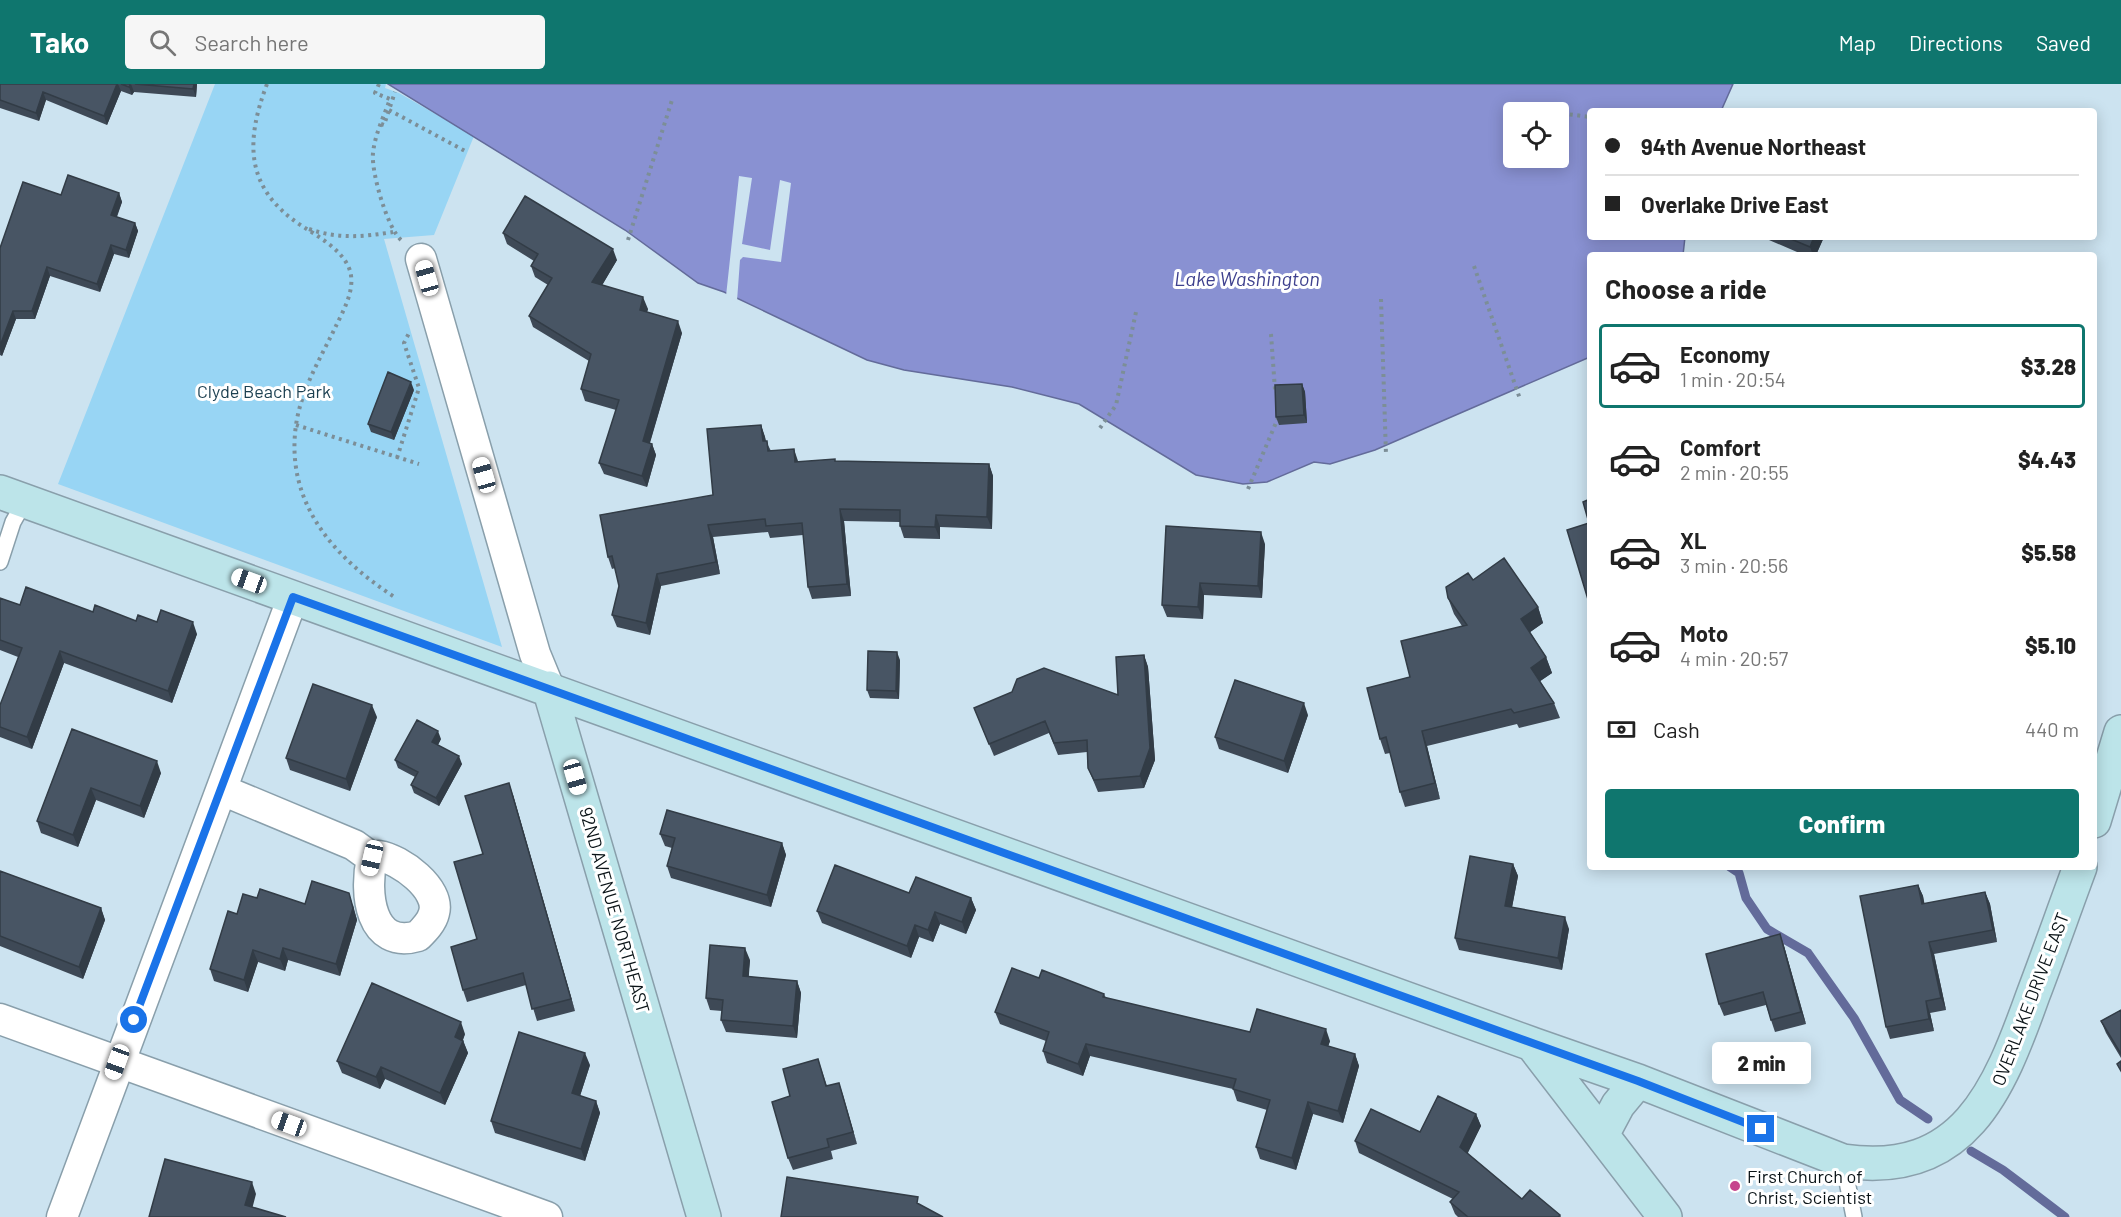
<!DOCTYPE html>
<meta charset="utf-8">
<style>
:root{--surface:#fff;--page:#f6f6f6;--text:#222;--muted:#767676;--line:#e0e0e0;--accent:#0f766e}
body{margin:0;font-family:Barlow,sans-serif;background:var(--page);color:var(--text);height:100vh;display:flex;flex-direction:column;font-size:22px;white-space:nowrap}
*{box-sizing:border-box;margin:0}
p{font-size:20px;color:var(--muted)}
.icon{flex:none;width:33px;height:33px;fill:none;stroke:currentColor;stroke-width:2;stroke-linecap:round;stroke-linejoin:round}
.map{position:relative;flex:1;overflow:hidden}
.details{position:absolute;left:1587px;top:168px;width:510px;height:618px;display:flex;flex-direction:column;background:var(--surface);border-radius:6px;box-shadow:0 3px 15px #0003}
.details>*{flex:none}
.guide{position:absolute;left:1587px;top:24px;width:510px;height:132px;border-radius:6px;box-shadow:0 3px 15px #0003;display:grid;align-content:center;height:132px;padding:0 18px;background:var(--surface)}
.controls{position:absolute;left:1503px;top:18px;display:grid;gap:12px}
.controls a{display:grid;place-items:center;width:66px;height:66px;border-radius:6px;background:var(--surface);box-shadow:0 3px 15px #0003;font-size:30px}
.end{position:absolute;width:27px;height:27px;margin:-14px;border:8px solid #1a73e8;background:#fff;box-shadow:0 0 0 3px #fff}
.from{border-radius:50%}
.bubble{position:absolute;height:42px;border-radius:6px;background:var(--surface);box-shadow:0 3px 15px #0003;font-size:20px;font-weight:800;line-height:42px;text-align:center}
.car{position:absolute;width:18px;height:36px;margin:-18px -9px;border-radius:8px;box-shadow:0 0 4px 2px #0007;background:linear-gradient(#fff 24%,#345 0 40%,#fff 0 76%,#345 0 86%,#fff 0)}
.guide b{display:flex;align-items:center;gap:21px;height:57px;font-size:22px}
.guide b+b{border-top:2px solid var(--line)}
.guide i{width:15px;height:15px;background:var(--text)}
ul{padding:0;list-style:none}
li{display:flex;align-items:center;gap:18px;height:84px;margin:0 12px 9px;padding:0 6px;border:3px solid transparent;border-radius:6px}
li div{flex:1}
li b{display:block;font-size:22px}
li em{font-style:normal;font-weight:800}
li.on{border-color:var(--accent)}
li>.icon{width:54px;height:54px;stroke-width:1.5}
h2{padding:0 18px;font-size:27px;line-height:72px}
.pay{display:flex;align-items:center;gap:15px;height:66px;padding:0 18px;font-size:22px}
.pay p{margin-inline-start:auto}
.cta{display:flex;gap:12px;margin-top:auto;padding:12px 18px}
.cta a{flex:1;height:69px;border-radius:6px;background:var(--accent);color:#fff;font-size:24px;font-weight:800;line-height:69px;text-align:center}
header{display:flex;align-items:center;gap:36px;box-sizing:border-box;height:84px;padding:0 30px;background:var(--accent);color:#fff}
header strong{font-size:28px}
nav{display:flex;gap:33px;margin-inline-start:auto;font-size:21px}
.search{width:420px;height:54px;background:var(--page);display:flex;align-items:center;gap:15px;box-sizing:border-box;padding:0 21px;border-radius:6px;color:var(--muted);font-size:22px}
.map>svg:first-child{display:block}
.green{fill:#98d5f4}
.water{fill:#8991d2;stroke:#636b9a;stroke-width:1.5;fill-rule:evenodd}
.pier{fill:#cce3f0}
.lines{fill:none;stroke-linecap:round;stroke-linejoin:round}
.stream{stroke:#636b9a;stroke-width:9}
.lane-casing{stroke:#899fab;stroke-width:18}
.street-casing{stroke:#899fab;stroke-width:33}
.secondary-casing{stroke:#899fab;stroke-width:36}
.path{stroke:#7c8e97;stroke-width:4;stroke-dasharray:3 4.5;stroke-linecap:butt}
.lane{stroke:#fff;stroke-width:15}
.street{stroke:#fff;stroke-width:30}
.secondary{stroke:#bce4e9;stroke-width:33}
.wall{fill:#3e4956}
.shaded-wall{fill:#323c46}
.building{fill:#485564;stroke:#323c46;stroke-width:1.5}
.route{stroke:#1a73e8;stroke-width:8}
.poi-dot{fill:#c6448d;stroke:#fff;stroke-width:2}
.labels{text-anchor:middle;dominant-baseline:central;stroke-width:6;stroke-linejoin:round;paint-order:stroke}
.park-label{font-size:18px;fill:#1b3f50;stroke:#fff}
.street-label{font-size:18px;fill:#091216;stroke:#fff}
.poi-label{font-size:18px;fill:#091216;stroke:#fff;text-anchor:start}
.water-label{font-size:20px;font-style:italic;fill:#3e408e;stroke:#fff}
</style>
<header>
<strong>Tako</strong>
<div class="search"><svg class="icon" aria-label="search" viewBox="0 0 24 24"><circle cx="10" cy="10" r="6"/><path d="M15 15l6 6"/></svg>Search here</div>
<nav><a>Map</a><a>Directions</a><a>Saved</a></nav>
</header>
<div class="map">
<svg width="2121" height="1133" viewBox="0 0 2121 1133">
<rect width="100%" height="100%" fill="#cce3f0"/>
<!-- green -->
<path class="green" d="M215 0H386L385 4 399 9 474 52 434 151 384 155 502 563 58 400Z"/>
<!-- water -->
<path class="water" d="M388 0H1733L1721 27H1590V153H1685L1683 171H1590V273L1375 366 1330 380 1314 378 1267 398 1243 400 1196 391 1079 320 1012 303 904 286 867 276 724 208 698 199 625 146ZM1514 28H1558V74H1514Z"/>
<!-- pier -->
<path class="pier" d="M739 92 752 94 742 160 770 166 780 96 791 99 781 178 743 173 740 176 737 217 726 212Z"/>
<g class="lines">
<!-- stream -->
<path class="stream" d="M1730 783 1739 789 1746 814 1767 845 1808 869 1854 934 1900 1016 1928 1035
M1971 1067 2003 1086 2065 1133"/>
<defs>
<path id="lane" d="M0 478 13 438 25 417
M1843 1077 1854 1133"/>
<path id="street" d="M421 175 535 570 549 604
M222 706 354 761 372 774
M379 772C400 775 441 805 434 829 432 838 424 846 418 852 370 866 364 809 372 774Z
M0 935 547 1133
M62 1133 293 513"/>
<path id="secondary" d="M0 408 1532 960 1665 1133
M549 604 704 1133
M2094 737 2121 648
M1532 960 1638 997 1843 1077C1964 1095 1999 1006 2033 911 2049 869 2064 826 2080 783
M1602 1051 1618 1021 1638 997"/>
</defs>
<!-- lane casing -->
<use href="#lane" class="lane-casing"/>
<!-- street casing -->
<use href="#street" class="street-casing"/>
<!-- secondary casing -->
<use href="#secondary" class="secondary-casing"/>
<!-- path -->
<path class="path" d="M267 0C245 58 245 105 302 142 319 153 341 165 349 184 357 204 343 227 335 244 320 275 301 306 296 341 285 419 334 474 396 514
M379 0 375 9 390 15C384 32 375 50 373 69 371 88 387 143 401 156
M389 26 465 67
M1558 33 1559 29 1590 33
M381 40 384 41 395 8
M1553 75 1554 74
M309 145C338 155 363 153 393 148
M628 156 672 16
M1474 182 1520 315
M1381 215 1386 371
M1271 250 1275 306
M296 341 419 380
M1100 344 1116 321 1136 228
M397 374 419 304 404 259 410 247
M1248 405 1278 334"/>
<!-- lane -->
<use href="#lane" class="lane"/>
<!-- street -->
<use href="#street" class="street"/>
<!-- secondary -->
<use href="#secondary" class="secondary"/>
</g>
<!-- wall -->
<path class="wall" d="M0 0H197L196 13 134 8 132 11 121 7 107 41 46 16 39 37 0 24Z
M119 109 122 118 117 133 135 139 138 147 129 174 114 170 100 208 50 192 35 235H16L2 272 0 271V164L61 111Z
M503 149 617 176 602 201 648 225 647 228 682 249 650 359 652 360 656 371 647 403 604 390 599 379 616 326 585 317 581 305 589 277 533 243 529 232 548 201 535 193 531 182 534 177 507 160Z
M1762 153H1824L1816 171H1804Z
M1302 300 1305 308 1307 339 1279 341 1276 333Z
M414 306 394 356 371 348 368 340Z
M761 341 765 353 766 357 771 367 799 378 836 377 989 380 993 392 992 445 940 443V455L904 454 900 442V438L844 437 851 512 812 515 808 503 803 451 770 454 768 448 713 453 720 490 661 502 650 551 617 543 612 531 619 502 615 484 612 485 608 473 713 411Z
M1265 460 1262 514 1204 511 1203 535 1167 533 1162 521Z
M1473 496 1538 523 1543 539 1530 548 1546 573 1552 589 1540 597 1554 619 1560 634 1519 644 1517 640 1427 662 1440 715 1405 723 1400 708 1390 669 1385 670 1380 655 1410 593 1462 542 1454 530 1448 514Z
M0 514 20 521 93 528 136 537 157 538 197 550 172 619 64 579 32 665 0 653V643L18 573 0 566Z
M1144 571 1148 583 1155 676 1144 704 1098 708 1088 684 1087 668 1058 671 1049 649 994 672 974 624 1118 611Z
M900 576 899 615 870 614 867 606Z
M1308 631 1288 689 1219 665 1215 653Z
M377 633 350 707 290 686 286 674Z
M72 645 161 689 144 734 96 716 78 763 41 749 37 737Z
M441 655 438 661 462 680 439 722 414 709 411 701 415 693 398 684 395 676Z
M513 711 575 927 537 937 526 901 467 918 463 906 477 855 483 770Z
M660 750 782 759 786 771 771 823 671 794 667 782 672 764 665 762Z
M1513 780 1518 792 1512 823 1569 845 1562 886 1459 866 1455 854Z
M0 787 101 824 105 836 83 895 0 862Z
M1918 801 1923 812 1924 820 1985 808 1990 820 1997 858 1934 870 1946 926 1930 929 1934 947 1890 955 1886 943Z
M909 809 971 814 976 826 966 850 940 840 933 858 919 853 911 874 822 839 817 827Z
M257 814 305 820 353 821 357 836 340 892 288 876 285 887 258 878 248 908 214 897 210 885 237 830Z
M1780 850 1784 862 1806 940 1775 948 1766 921 1724 932 1719 920Z
M750 876 748 893 797 897 801 909 797 954 726 948 721 936 722 927 710 926 706 914Z
M1039 894 1104 910 1106 914 1250 948 1330 957 1328 962 1355 970 1359 982 1343 1039 1313 1030 1296 1086 1260 1075 1256 1063 1267 1026 1237 1017 1233 1005 1090 972 1083 992 1047 979 1043 967 1046 957 1000 940 995 928Z
M2121 926V974L2106 949 2101 937Z
M465 950 463 956 468 969 445 1021 385 995 380 1005 342 989 337 977Z
M818 975 827 1002 839 999 857 1060 831 1067 833 1075 793 1086 788 1074 790 1012Z
M590 981 580 1012 596 1017 600 1029 585 1077 495 1049 491 1037Z
M1476 1030 1481 1042 1467 1069 1522 1115 1560 1131 1561 1133H1458L1455 1130 1450 1118 1453 1115 1359 1069 1355 1057 1420 1048Z"/>
<!-- shaded-wall -->
<path class="shaded-wall" d="M117 0H118L121 7 107 41 104 32Z
M131 0 134 8 132 11 129 3Z
M194 0H197L196 13 193 5Z
M43 8 46 16 39 37 36 29Z
M119 109 122 118 114 139 111 131Z
M135 139 138 147 129 174 126 166Z
M1814 153H1824L1816 171H1813L1810 163Z
M111 161 114 170 100 208 97 200Z
M613 165 617 176 597 210 592 198Z
M47 183 50 192 35 235 32 227Z
M643 213 648 225 644 237 640 226Z
M13 227 16 235 2 272 0 266V262Z
M678 237 682 249 647 368 643 357Z
M411 298 414 306 394 356 391 348Z
M1302 300 1305 308 1307 339 1304 331Z
M761 341 765 353 767 369 763 357Z
M652 360 656 371 647 403 642 392Z
M794 365 798 377 800 390 795 378Z
M989 380 993 392 992 445 987 433Z
M840 425 844 437 851 512 847 500Z
M936 431 940 443V455L935 443Z
M708 441 713 453 720 490 716 478Z
M1261 448 1265 460 1262 514 1258 502Z
M657 490 661 502 650 551 646 539Z
M1200 499 1204 511 1203 535 1198 523Z
M1538 523 1543 539 1526 551 1521 535Z
M193 538 197 550 172 619 168 607Z
M60 567 64 579 32 665 27 653Z
M897 568 900 576 899 615 896 607Z
M1144 571 1148 583 1155 676 1144 704 1140 692Z
M1546 573 1552 589 1536 600 1531 584Z
M1304 619 1308 631 1288 689 1284 677Z
M372 621 377 633 350 707 346 695Z
M438 647 441 655 435 666 432 658Z
M1422 647 1427 662 1440 715 1435 699Z
M459 672 462 680 439 722 436 714Z
M157 677 161 689 144 734 140 722Z
M509 699 513 711 575 927 571 915Z
M91 704 96 716 78 763 73 751Z
M782 759 786 771 771 823 767 811Z
M1513 780 1518 792 1510 834 1505 822Z
M1918 801 1923 812 1927 832 1922 820Z
M1985 808 1990 820 1997 858 1993 846Z
M349 809 357 836 340 892 336 880Z
M971 814 976 826 966 850 962 838Z
M101 824 105 836 83 895 79 883Z
M935 828 940 840 933 858 928 846Z
M1565 833 1569 845 1562 886 1558 874Z
M915 841 919 853 911 874 907 862Z
M1780 850 1784 862 1806 940 1801 928Z
M1929 858 1934 870 1946 926 1941 914Z
M283 864 288 876 285 887 280 875Z
M745 864 750 876 748 904 743 892Z
M253 866 258 878 248 908 244 896Z
M797 897 801 909 797 954 793 942Z
M1926 917 1930 929 1934 947 1929 935Z
M461 938 465 950 459 965 455 953Z
M1326 945 1330 957 1325 972 1321 960Z
M463 957 468 969 445 1021 440 1009Z
M1086 960 1090 972 1083 992 1078 980Z
M585 969 590 981 577 1021 572 1009Z
M1355 970 1359 982 1343 1039 1338 1027Z
M381 983 385 995 380 1005 376 993Z
M839 999 843 1011 857 1060 853 1048Z
M596 1017 600 1029 585 1077 581 1065Z
M1308 1018 1313 1030 1296 1086 1292 1074Z
M1476 1030 1481 1042 1465 1075 1460 1063Z
M252 1098 256 1110 250 1133 245 1121Z"/>
<!-- building -->
<path class="building" d="M0 0H117L104 32 43 8 36 29 0 16Z
M121 0H130L129 3Z
M135 0H194L193 5Z
M68 91 119 109 111 131 135 139 126 166 111 161 97 200 47 183 32 227H13L0 262V164L23 98 61 111Z
M525 112 613 165 592 198 643 213 640 226 678 237 643 357 652 360 642 392 599 379 619 316 581 305 591 270 529 232 552 194 531 182 538 170 503 149Z
M1786 153H1814L1810 163Z
M388 288 411 298 391 348 368 340Z
M1302 300 1304 331 1276 333 1275 301Z
M761 341 763 357H767L768 367 794 365 795 378 835 375V377L989 380 987 433 936 431 935 443 900 442V426L840 425 847 500 808 503 802 439 766 442 765 435 708 441 716 478 657 490 646 539 612 531 619 502 612 472 608 473 600 431 713 411 707 345Z
M1590 415V522L1567 446 1589 439 1583 418Z
M1166 442 1261 448 1258 502 1200 499 1198 523 1162 521Z
M1504 474 1538 523 1521 535 1546 573 1531 584 1554 619 1514 629 1511 625 1422 647 1435 699 1400 708 1386 653 1380 655 1367 604 1410 593 1401 557 1467 541 1448 514 1446 503 1468 489 1473 496Z
M26 503 93 528 95 521 136 537 138 531 157 538 161 526 193 538 168 607 60 567 27 653 0 643V621L22 564 0 556V514L20 521Z
M868 567 897 568 896 607 867 606Z
M1144 571 1150 664 1140 692 1094 696 1088 684 1087 656 1054 659 1045 637 989 660 974 624 1012 608 1017 595 1044 584 1118 611 1116 573Z
M1235 596 1304 619 1284 677 1215 653Z
M313 600 372 621 346 695 286 674Z
M417 636 438 647 432 658 459 672 436 714 411 701 418 688 395 676Z
M72 645 157 677 140 722 91 704 73 751 37 737Z
M509 699 571 915 532 925 523 889 463 906 451 863 477 855 454 778 483 770 465 712Z
M667 726 782 759 767 811 667 782 675 754 660 750Z
M1470 772 1513 780 1505 822 1565 833 1558 874 1455 854Z
M835 781 909 809 916 793 971 814 962 838 935 828 928 846 915 841 907 862 817 827Z
M0 787 101 824 79 883 0 852Z
M312 797 349 809 353 824 336 880 283 864 280 875 253 866 244 896 210 885 228 827 237 830 243 810 257 814 260 805 305 820Z
M1918 801 1922 820 1985 808 1993 846 1929 858 1941 914 1926 917 1929 935 1886 943 1860 812Z
M1780 850 1801 928 1771 936 1763 908 1719 920 1706 870Z
M710 861 745 864 743 892 797 897 793 942 721 936 723 916 706 914Z
M1012 884 1039 894 1042 886 1104 910 1103 913 1250 948 1257 925 1326 945 1321 960 1355 970 1338 1027 1308 1018 1292 1074 1256 1063 1270 1016 1233 1005 1236 995 1086 960 1078 980 1043 967 1049 948 995 928Z
M372 899 461 938 455 953 463 957 440 1009 381 983 376 993 337 977Z
M2121 926V970L2101 937Z
M519 948 585 969 572 1009 596 1017 581 1065 491 1037Z
M818 975 826 1002 839 999 853 1048 827 1055 829 1063 788 1074 772 1018 790 1012 783 985Z
M2121 977V987L2117 980Z
M1438 1012 1476 1030 1460 1063 1522 1115 1530 1106 1560 1131 1558 1133H1468L1450 1118 1459 1108 1355 1057 1371 1025 1420 1048Z
M165 1075 252 1098 245 1121 286 1133H149Z
M787 1093 918 1113 917 1119 943 1133H781Z"/>
<g class="lines">
<!-- route -->
<path class="route" d="M134 936 293 513 1638 997 1761 1045"/>
</g>
<!-- markers -->
<circle class="poi-dot" cx="1735" cy="1102" r="6"/>
<g class="labels">
<!-- park labels -->
<g class="park-label">
<text x="264" y="307">Clyde Beach Park</text>
</g>
<!-- street labels -->
<g class="street-label">
<text transform="translate(615 826) rotate(74)">92ND AVENUE NORTHEAST</text>
<text transform="translate(2030 915) rotate(-69)">OVERLAKE DRIVE EAST</text>
</g>
<!-- poi labels -->
<g class="poi-label">
<text x="1747" y="1092">First Church of<tspan x="1747" dy="21">Christ, Scientist</tspan></text>
</g>
<!-- water labels -->
<g class="water-label">
<text x="1247" y="194">Lake Washington</text>
</g>
</g>
</svg>
<div class="controls">
<a><svg class="icon" aria-label="locate" viewBox="0 0 24 24"><circle cx="12" cy="12" r="6"/><path d="M12 2v4M12 18v4M2 12h4M18 12h4"/></svg></a>
</div>
<i class="end from" style="left:134px;top:936px"></i>
<i class="end" style="left:1761px;top:1045px"></i>
<div class="bubble" style="left:1712px;top:958px;width:99px">2 min</div>
<i class="car" style="left:427px;top:194px;rotate:344deg"></i>
<i class="car" style="left:484px;top:391px;rotate:344deg"></i>
<i class="car" style="left:249px;top:497px;rotate:290deg"></i>
<i class="car" style="left:575px;top:693px;rotate:164deg"></i>
<i class="car" style="left:372px;top:774px;rotate:193deg"></i>
<i class="car" style="left:117px;top:978px;rotate:200deg"></i>
<i class="car" style="left:289px;top:1040px;rotate:290deg"></i>
<div class="guide">
<b><i class="from"></i>94th Avenue Northeast</b>
<b><i></i>Overlake Drive East</b>
</div>
<section class="details">
<h2>Choose a ride</h2>
<ul>
<li class="on"><svg class="icon" aria-label="car" viewBox="0 0 24 24"><path d="M5 17H2v-5l4-1 3-4h7l3 4 3 1v5h-3M9 17h6M6 11h13"/><circle cx="7" cy="17" r="2"/><circle cx="17" cy="17" r="2"/></svg><div><b>Economy</b><p>1 min · 20:54</p></div><em>$3.28</em></li>
<li><svg class="icon" aria-label="car" viewBox="0 0 24 24"><path d="M5 17H2v-5l4-1 3-4h7l3 4 3 1v5h-3M9 17h6M6 11h13"/><circle cx="7" cy="17" r="2"/><circle cx="17" cy="17" r="2"/></svg><div><b>Comfort</b><p>2 min · 20:55</p></div><em>$4.43</em></li>
<li><svg class="icon" aria-label="car" viewBox="0 0 24 24"><path d="M5 17H2v-5l4-1 3-4h7l3 4 3 1v5h-3M9 17h6M6 11h13"/><circle cx="7" cy="17" r="2"/><circle cx="17" cy="17" r="2"/></svg><div><b>XL</b><p>3 min · 20:56</p></div><em>$5.58</em></li>
<li><svg class="icon" aria-label="car" viewBox="0 0 24 24"><path d="M5 17H2v-5l4-1 3-4h7l3 4 3 1v5h-3M9 17h6M6 11h13"/><circle cx="7" cy="17" r="2"/><circle cx="17" cy="17" r="2"/></svg><div><b>Moto</b><p>4 min · 20:57</p></div><em>$5.10</em></li>
</ul>
<div class="pay"><svg class="icon" aria-label="cash" viewBox="0 0 24 24"><path d="M3 7h18v10H3z"/><circle cx="12" cy="12" r="2"/></svg>Cash<p>440 m</p></div>
<div class="cta"><a>Confirm</a></div>
</section>
</div>
